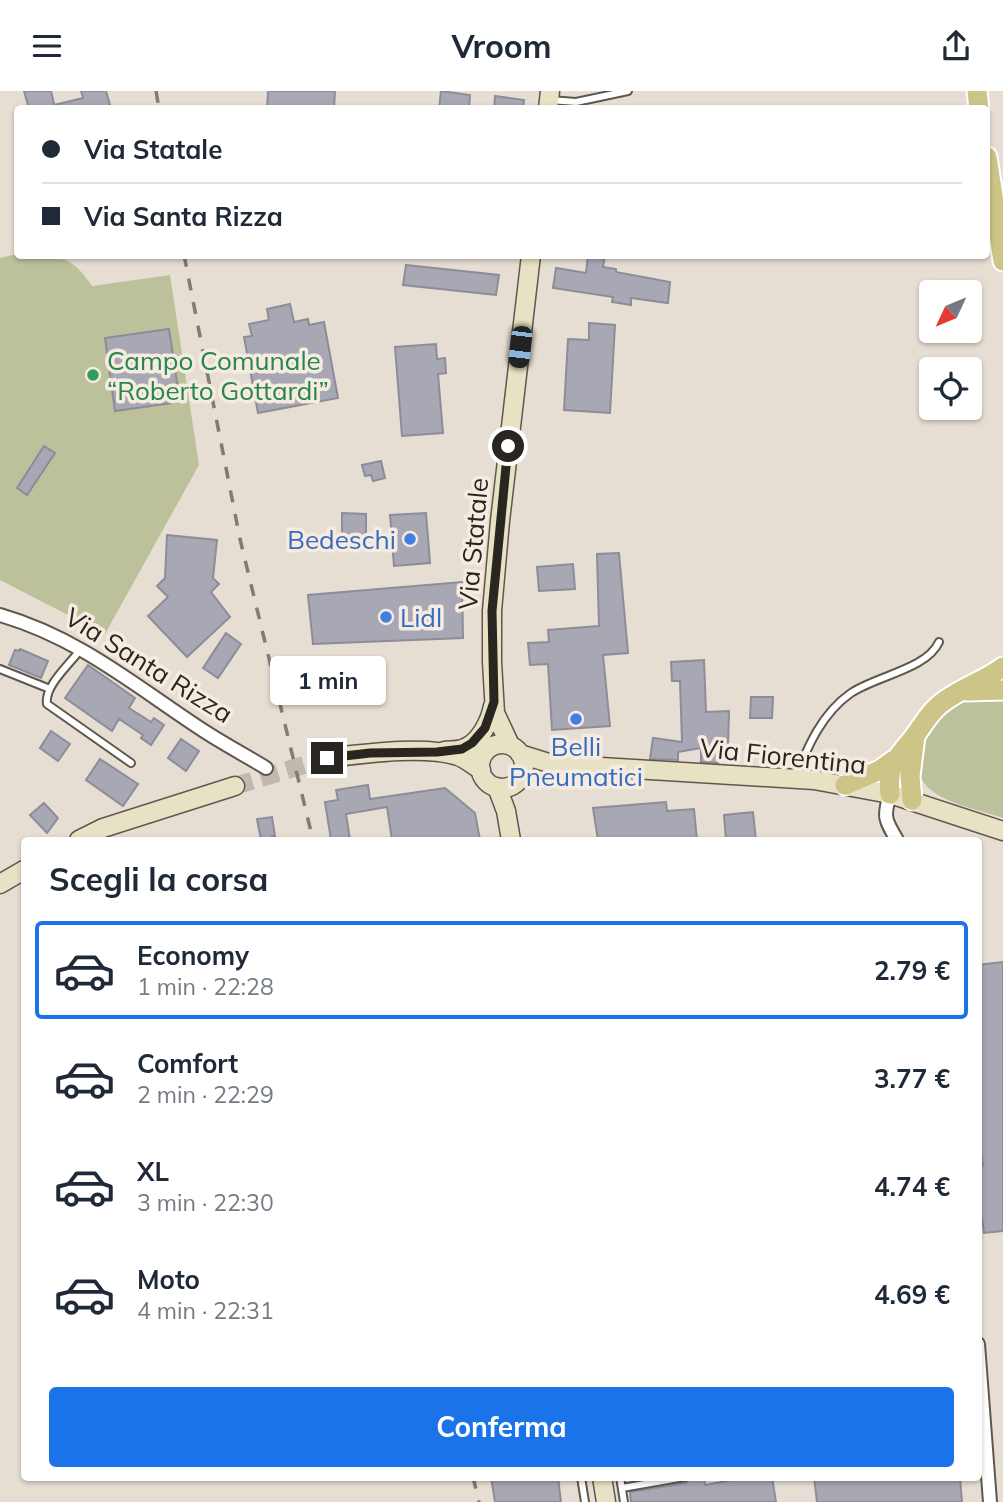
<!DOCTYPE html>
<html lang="it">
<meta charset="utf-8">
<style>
:root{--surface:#fff;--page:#f6f6f7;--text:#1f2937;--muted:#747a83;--line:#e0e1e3;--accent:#1a73e8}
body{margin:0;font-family:Mulish,sans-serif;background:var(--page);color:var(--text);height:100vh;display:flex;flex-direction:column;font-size:26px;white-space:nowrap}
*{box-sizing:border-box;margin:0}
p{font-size:23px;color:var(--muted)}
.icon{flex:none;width:38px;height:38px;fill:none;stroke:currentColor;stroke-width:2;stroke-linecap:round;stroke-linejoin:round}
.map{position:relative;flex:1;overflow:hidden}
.details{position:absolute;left:21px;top:746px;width:961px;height:644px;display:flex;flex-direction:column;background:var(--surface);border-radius:7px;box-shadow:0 2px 5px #0004}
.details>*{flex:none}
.top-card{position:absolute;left:14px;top:14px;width:976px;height:154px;border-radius:7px;box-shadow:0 2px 5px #0004;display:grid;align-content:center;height:154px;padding:0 28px;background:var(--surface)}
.needle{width:46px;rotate:226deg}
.fabs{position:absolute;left:919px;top:189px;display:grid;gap:14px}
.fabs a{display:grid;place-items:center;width:63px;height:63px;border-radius:7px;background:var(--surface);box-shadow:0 2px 5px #0004;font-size:35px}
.end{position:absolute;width:32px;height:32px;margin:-16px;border:9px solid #292521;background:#fff;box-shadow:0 0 0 4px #fff}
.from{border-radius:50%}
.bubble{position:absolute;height:49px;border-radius:7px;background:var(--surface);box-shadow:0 2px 5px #0004;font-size:23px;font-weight:700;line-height:49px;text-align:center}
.car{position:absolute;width:21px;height:42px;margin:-21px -10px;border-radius:9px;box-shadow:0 0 5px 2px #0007;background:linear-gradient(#222 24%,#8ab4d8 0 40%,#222 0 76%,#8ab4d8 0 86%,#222 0)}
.top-card b{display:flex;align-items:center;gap:24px;height:66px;font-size:26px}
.top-card b+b{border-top:2px solid var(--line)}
.top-card i{width:18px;height:18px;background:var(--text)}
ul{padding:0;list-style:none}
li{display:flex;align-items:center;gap:21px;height:98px;margin:0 14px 10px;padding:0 14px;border:4px solid transparent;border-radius:7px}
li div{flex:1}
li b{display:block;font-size:26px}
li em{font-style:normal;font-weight:700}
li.selected{border-color:var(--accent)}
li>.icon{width:63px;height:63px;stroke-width:1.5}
h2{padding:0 28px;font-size:32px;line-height:84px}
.primary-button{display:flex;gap:14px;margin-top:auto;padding:14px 28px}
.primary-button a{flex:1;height:80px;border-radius:7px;background:var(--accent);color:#fff;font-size:28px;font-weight:700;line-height:80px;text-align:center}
header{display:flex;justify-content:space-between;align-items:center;height:91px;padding:0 28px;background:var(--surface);font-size:32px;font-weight:700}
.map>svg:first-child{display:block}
.green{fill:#bcc19c}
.building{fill:#a8a8b5;stroke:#8d8d99;stroke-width:2}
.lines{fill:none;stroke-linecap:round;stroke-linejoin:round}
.secondary-tunnel{stroke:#c1b9af;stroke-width:18;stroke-dasharray:18 9;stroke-linecap:butt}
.lane-casing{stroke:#5f574e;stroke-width:10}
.street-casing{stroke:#5f574e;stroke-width:16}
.secondary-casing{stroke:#5f574e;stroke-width:21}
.primary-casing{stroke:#fff;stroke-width:23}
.lane{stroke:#fff;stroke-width:6}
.street{stroke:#fff;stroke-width:12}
.secondary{stroke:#e6e2c3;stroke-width:18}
.primary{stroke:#cdc487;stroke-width:19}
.rail{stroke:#817b73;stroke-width:3.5;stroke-dasharray:12 12;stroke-linecap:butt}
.route{stroke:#292521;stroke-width:9}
.leisure-dot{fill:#2e9e5b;stroke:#f5ebe0;stroke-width:2.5}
.shop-dot{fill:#3f7fe0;stroke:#f5ebe0;stroke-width:2.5}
.labels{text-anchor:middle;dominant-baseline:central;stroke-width:7;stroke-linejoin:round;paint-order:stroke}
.leisure-label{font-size:26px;fill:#27864d;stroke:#f5ebe0;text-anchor:start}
.shop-label{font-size:26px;fill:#366cbe;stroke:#f5ebe0;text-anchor:end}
.street-label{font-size:26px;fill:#292521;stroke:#f5ebe0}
</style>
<header><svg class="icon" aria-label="menu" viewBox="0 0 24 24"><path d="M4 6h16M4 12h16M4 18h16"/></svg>Vroom<svg class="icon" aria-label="share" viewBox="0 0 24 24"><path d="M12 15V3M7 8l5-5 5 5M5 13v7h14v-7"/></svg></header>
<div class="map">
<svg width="1003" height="1411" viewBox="0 0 1003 1411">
<rect width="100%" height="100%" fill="#e7ded3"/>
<!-- green -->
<path class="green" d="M17 163C23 165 32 165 40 165 67 165 77 173 92 195L170 184 199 374 105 543 0 489V167Z
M1003 606V727C981 719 940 712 925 693 917 684 919 674 920 663 920 639 942 615 965 608 977 605 991 607 1003 606Z"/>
<!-- building -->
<path class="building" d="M24 0H51L55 17 54 14 83 7 81 0H106L110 14 97 18H29Z
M268 0H335L334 18H267Z
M441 0 470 4 469 18H439Z
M495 5 524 9 523 18H494Z
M588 164H605L603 176 616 178V181L670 191 668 212 631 207V214L612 211 613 206 553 197 556 177 586 182Z
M406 174 499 184 496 204 403 194Z
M290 213 294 231 308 228 309 234 324 231 338 307 258 322 244 246 252 245 249 233 269 229 267 218Z
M589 232 615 234 610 322 564 319 568 248 589 249Z
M169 238 180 311 115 320 105 247Z
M436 253 437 268 445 267 446 282 438 283 443 342 402 345 395 256Z
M44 355 55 362 27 404 17 397Z
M381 370 385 387 373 390 371 384 365 385 362 374Z
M342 422 366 423V445H342Z
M426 422 430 472 394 475 390 424Z
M167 444 217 449 213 487 219 493 211 501 230 526 187 566 148 525 168 506 157 495 165 487Z
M619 462 628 562 603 564 610 635 552 639 548 573 530 574 528 552 549 551 548 539 599 535 597 463Z
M573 473 575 498 539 500 537 476Z
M462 491 463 547 313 553 308 504Z
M226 542 241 553 218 587 203 577Z
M20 558 48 570 41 587 9 574 15 559 19 560Z
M704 569 706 621 729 620 728 656H719L718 672 701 671V657L678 661V669L650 668 653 647 682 651 680 590H672L671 571Z
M88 574 135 607 129 617 151 631 154 627 164 634 151 654 141 647 143 644 119 628 112 640 65 607Z
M331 600H359V609L332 610Z
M751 606H773L772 627H750Z
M51 640 70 653 58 670 40 657Z
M181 648 199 660 186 680 168 667Z
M100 668 138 693 123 715 86 689Z
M368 694 370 708 445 697 475 722 480 749H392L387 716 346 723 350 749H331L325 711 338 709 336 699Z
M666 711 667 720 694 718 697 749H598L593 717Z
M44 712 58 727 47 742 30 724Z
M753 721 756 749H726L724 724Z
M272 726 275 745H272L273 749H261L257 728Z
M1003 871V1140L984 1142 978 1100V1076L983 1075 978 1036V874Z
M491 1386H558L561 1411H495Z
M691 1386H704L705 1394 748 1386H772L776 1411H631L630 1401 686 1392Z
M814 1386H960L962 1411H817Z"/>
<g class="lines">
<!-- secondary-tunnel -->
<path class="secondary-tunnel" d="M235 695 327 667"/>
<defs>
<path id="lane" d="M550 9 576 11 628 0
M80 559C70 573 44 595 47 613L131 672
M0 578 50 598
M795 687C808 655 822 622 851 602 876 585 927 578 939 551
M581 1386 585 1411
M620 1386 624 1411
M622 1397 685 1386"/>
<path id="street" d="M0 524C79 547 134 594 201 638 222 652 245 664 266 677
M890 703C883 726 885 729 897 749
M978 1253 990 1411"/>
<path id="secondary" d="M548 18 550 0
M480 675a22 22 0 1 1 44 0a22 22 0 1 1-44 0Z
M510 654 495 622 492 571V520L500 430 531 164
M444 660C449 659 456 660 462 658 479 653 490 631 493 615
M520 663 552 673 814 689 890 703 1003 740
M327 667C362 663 424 654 458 665 466 668 473 674 481 679
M497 696 506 720 511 749
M79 749 103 737 235 695
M0 793 24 779
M602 1386 606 1411"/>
<path id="primary" d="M977 0 979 18
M987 66 1003 170
M967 600 1003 599
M845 694 880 679 894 669
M890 703C887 672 897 668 914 646 922 635 928 624 938 615 956 599 983 591 1003 576
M912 709 910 685 915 645"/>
</defs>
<!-- lane casing -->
<use href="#lane" class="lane-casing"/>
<!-- street casing -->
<use href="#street" class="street-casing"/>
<!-- secondary casing -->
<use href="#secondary" class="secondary-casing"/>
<!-- primary casing -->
<use href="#primary" class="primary-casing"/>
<!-- lane -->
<use href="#lane" class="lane"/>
<!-- street -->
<use href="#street" class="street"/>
<!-- secondary -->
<use href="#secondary" class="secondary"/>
<!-- primary -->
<use href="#primary" class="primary"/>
<!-- rail -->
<path class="rail" d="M156 0 159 18
M184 164 240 448 313 749
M473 1386 479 1411"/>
</g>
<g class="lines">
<!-- route -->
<path class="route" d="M327 667 370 662 437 661 462 658 472 652 485 637 494 611 492 520 508 355"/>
</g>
<!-- markers -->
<circle class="leisure-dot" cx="93" cy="284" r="7"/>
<g class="shop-dot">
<circle cx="410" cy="448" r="7"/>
<circle cx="386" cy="526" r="7"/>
<circle cx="576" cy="628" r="7"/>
</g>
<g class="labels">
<!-- leisure labels -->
<g class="leisure-label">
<text x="107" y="269">Campo Comunale<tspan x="107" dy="30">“Roberto Gottardi”</tspan></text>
</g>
<!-- shop labels -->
<g class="shop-label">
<text x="396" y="448">Bedeschi</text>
<text x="400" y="526" text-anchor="start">Lidl</text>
<text x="576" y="655" text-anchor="middle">Belli<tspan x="576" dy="30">Pneumatici</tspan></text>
</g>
<!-- street labels -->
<g class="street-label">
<text transform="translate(473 453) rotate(-85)">Via Statale</text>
<text transform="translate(149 574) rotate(32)">Via Santa Rizza</text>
<text transform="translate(783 665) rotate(6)">Via Fiorentina</text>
</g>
</g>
</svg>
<div class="fabs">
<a><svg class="needle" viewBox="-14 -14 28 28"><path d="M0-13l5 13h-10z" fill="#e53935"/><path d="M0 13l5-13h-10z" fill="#747a83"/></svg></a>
<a><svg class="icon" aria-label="locate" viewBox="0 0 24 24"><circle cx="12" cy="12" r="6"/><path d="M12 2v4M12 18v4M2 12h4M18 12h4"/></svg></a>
</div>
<i class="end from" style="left:508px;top:355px"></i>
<i class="end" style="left:327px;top:667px"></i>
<div class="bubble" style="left:270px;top:565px;width:116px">1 min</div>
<i class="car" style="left:520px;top:256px;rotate:187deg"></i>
<div class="top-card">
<b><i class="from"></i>Via Statale</b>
<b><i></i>Via Santa Rizza</b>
</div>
<section class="details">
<h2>Scegli la corsa</h2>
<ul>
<li class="selected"><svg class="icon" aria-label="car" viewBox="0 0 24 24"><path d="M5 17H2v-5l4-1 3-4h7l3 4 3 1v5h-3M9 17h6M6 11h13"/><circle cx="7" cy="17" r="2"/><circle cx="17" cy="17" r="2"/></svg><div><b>Economy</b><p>1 min · 22:28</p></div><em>2.79 €</em></li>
<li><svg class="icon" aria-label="car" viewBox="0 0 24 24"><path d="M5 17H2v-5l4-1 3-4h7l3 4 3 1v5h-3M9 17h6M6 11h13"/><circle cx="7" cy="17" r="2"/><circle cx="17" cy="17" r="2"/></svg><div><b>Comfort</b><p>2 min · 22:29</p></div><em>3.77 €</em></li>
<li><svg class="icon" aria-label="car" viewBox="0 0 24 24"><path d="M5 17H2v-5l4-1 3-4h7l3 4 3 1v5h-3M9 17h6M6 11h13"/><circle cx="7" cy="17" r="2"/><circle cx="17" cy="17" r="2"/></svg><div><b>XL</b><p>3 min · 22:30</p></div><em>4.74 €</em></li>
<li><svg class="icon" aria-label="car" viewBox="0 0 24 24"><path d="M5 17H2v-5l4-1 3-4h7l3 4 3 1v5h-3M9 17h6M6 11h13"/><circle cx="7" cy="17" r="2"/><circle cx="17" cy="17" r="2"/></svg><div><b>Moto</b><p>4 min · 22:31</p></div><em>4.69 €</em></li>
</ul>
<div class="primary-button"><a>Conferma</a></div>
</section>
</div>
